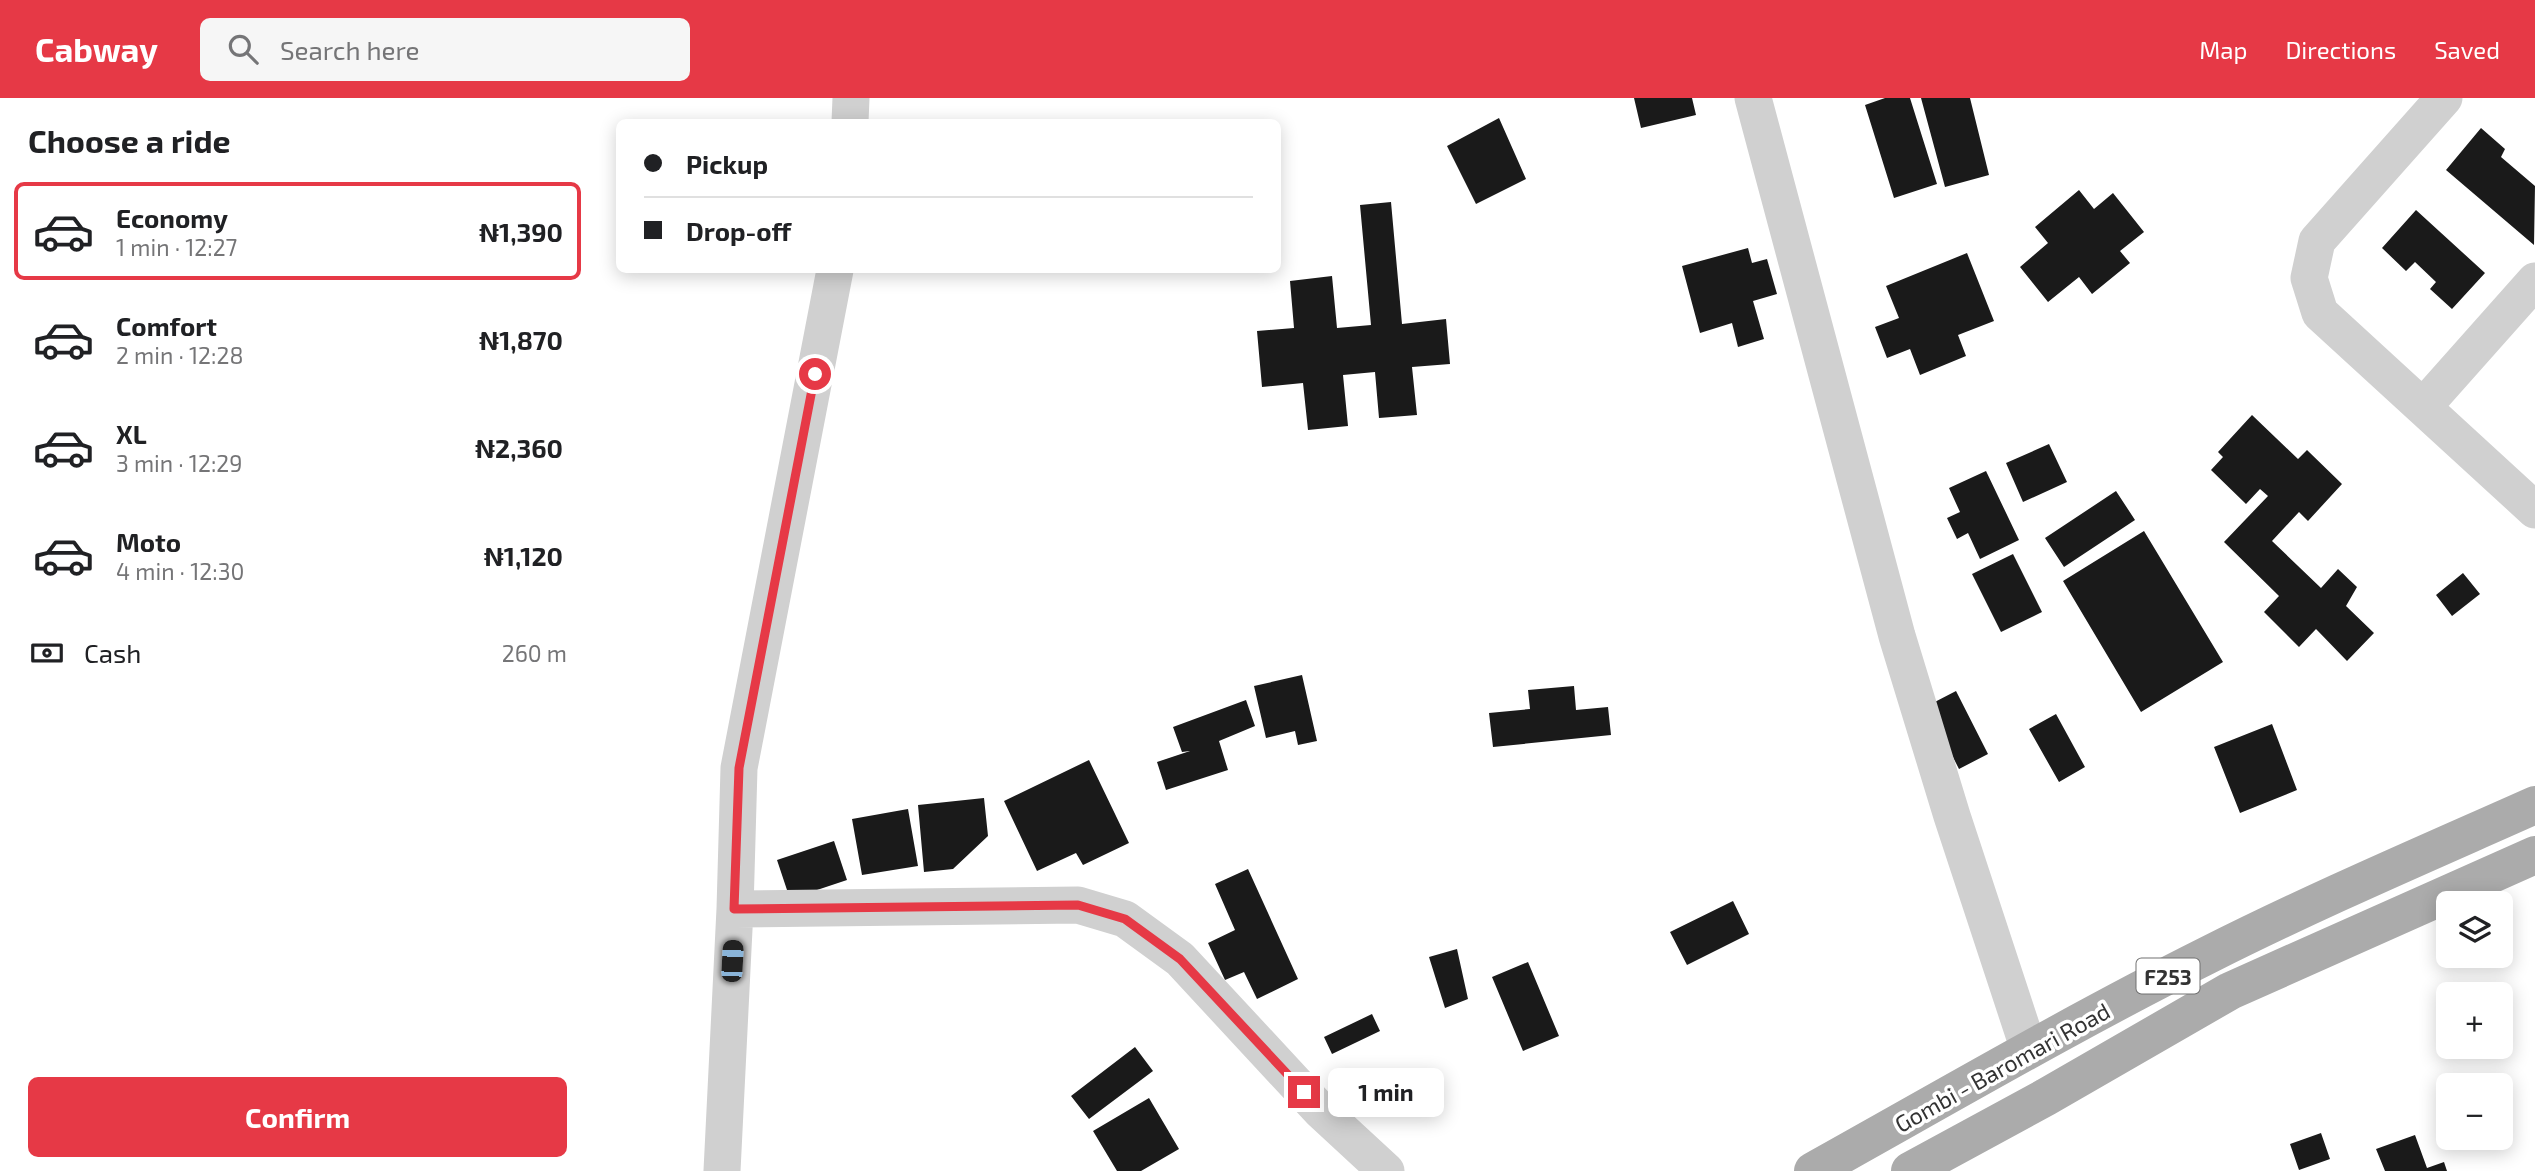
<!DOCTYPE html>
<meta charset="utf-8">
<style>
:root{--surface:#fff;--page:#f6f6f6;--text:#202124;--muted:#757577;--line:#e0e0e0;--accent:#e63946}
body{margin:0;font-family:"Exo 2",sans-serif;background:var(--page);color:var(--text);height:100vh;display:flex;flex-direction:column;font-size:26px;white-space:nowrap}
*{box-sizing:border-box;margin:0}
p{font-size:23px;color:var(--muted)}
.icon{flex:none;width:38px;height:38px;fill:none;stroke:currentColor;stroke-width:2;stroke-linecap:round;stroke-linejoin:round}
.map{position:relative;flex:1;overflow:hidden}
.details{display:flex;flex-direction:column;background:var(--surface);width:595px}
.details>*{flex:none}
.guide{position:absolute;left:21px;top:21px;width:665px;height:154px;border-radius:10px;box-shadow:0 4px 18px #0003;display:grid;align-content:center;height:154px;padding:0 28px;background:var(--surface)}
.fabs{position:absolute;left:1841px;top:793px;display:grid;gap:14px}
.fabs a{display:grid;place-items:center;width:77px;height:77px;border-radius:10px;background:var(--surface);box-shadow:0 4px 18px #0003;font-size:35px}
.end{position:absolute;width:32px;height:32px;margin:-16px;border:9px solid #e63946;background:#fff;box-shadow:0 0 0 4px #fff}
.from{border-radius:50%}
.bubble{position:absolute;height:49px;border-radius:10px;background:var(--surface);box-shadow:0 4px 18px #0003;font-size:23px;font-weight:700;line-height:49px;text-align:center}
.car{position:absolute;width:21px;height:42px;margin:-21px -10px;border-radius:9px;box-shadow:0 0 5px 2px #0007;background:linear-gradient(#222 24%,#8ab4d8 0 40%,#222 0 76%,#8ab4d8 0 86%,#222 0)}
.guide b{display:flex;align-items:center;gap:24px;height:66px;font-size:26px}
.guide b+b{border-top:2px solid var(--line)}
.guide i{width:18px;height:18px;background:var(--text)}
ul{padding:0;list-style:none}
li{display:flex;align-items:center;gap:21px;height:98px;margin:0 14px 10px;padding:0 14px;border:4px solid transparent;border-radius:10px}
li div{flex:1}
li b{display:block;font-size:26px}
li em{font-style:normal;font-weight:700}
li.active{border-color:var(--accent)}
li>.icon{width:63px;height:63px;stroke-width:1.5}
h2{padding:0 28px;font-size:32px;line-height:84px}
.pay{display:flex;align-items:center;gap:18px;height:77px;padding:0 28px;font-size:26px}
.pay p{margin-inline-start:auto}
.primary-button{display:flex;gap:14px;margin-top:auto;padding:14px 28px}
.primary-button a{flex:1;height:80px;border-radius:10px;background:var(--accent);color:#fff;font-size:28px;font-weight:700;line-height:80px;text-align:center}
header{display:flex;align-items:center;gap:42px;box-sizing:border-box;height:98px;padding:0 35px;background:var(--accent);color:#fff}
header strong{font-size:33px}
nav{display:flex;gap:38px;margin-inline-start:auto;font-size:24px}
.search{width:490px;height:63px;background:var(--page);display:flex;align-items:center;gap:18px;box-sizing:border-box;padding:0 24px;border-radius:10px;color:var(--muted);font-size:26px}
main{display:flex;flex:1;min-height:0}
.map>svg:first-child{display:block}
.building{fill:#1a1a1a}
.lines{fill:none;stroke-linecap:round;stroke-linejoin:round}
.street{stroke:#d0d0d0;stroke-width:37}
.primary{stroke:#ababab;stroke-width:38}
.route{stroke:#e63946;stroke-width:9}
.labels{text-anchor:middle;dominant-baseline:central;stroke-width:7;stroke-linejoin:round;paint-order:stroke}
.shield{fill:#fff;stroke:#707070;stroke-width:2}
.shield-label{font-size:21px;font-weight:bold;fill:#333}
.street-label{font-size:23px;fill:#333;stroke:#fff}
</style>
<header>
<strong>Cabway</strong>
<div class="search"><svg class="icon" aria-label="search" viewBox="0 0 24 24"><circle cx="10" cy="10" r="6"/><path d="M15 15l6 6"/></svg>Search here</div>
<nav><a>Map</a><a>Directions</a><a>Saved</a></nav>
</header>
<main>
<section class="details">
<h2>Choose a ride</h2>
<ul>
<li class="active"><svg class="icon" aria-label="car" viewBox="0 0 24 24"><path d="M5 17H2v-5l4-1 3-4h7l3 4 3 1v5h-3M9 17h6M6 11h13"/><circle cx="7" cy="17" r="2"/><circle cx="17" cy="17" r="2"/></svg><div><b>Economy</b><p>1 min · 12:27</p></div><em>₦1,390</em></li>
<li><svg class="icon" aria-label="car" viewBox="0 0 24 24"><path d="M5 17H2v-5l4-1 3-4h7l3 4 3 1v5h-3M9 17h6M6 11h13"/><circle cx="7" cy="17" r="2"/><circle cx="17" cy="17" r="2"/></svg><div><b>Comfort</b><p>2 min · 12:28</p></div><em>₦1,870</em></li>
<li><svg class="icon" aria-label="car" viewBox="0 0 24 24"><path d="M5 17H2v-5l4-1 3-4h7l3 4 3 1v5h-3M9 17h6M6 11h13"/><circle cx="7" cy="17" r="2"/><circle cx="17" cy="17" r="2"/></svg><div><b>XL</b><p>3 min · 12:29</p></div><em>₦2,360</em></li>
<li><svg class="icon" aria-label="car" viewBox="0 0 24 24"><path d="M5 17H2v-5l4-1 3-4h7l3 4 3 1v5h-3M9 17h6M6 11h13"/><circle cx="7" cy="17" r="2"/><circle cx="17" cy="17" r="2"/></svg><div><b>Moto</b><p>4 min · 12:30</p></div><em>₦1,120</em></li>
</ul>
<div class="pay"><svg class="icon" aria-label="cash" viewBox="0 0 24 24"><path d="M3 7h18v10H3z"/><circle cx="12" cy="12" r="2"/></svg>Cash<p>260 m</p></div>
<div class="primary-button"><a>Confirm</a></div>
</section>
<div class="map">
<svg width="1940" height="1073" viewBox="0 0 1940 1073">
<rect width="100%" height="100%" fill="#fff"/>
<!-- building -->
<path class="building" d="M1039 0H1097L1101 17 1046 30Z
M1290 0H1315L1342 86 1299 100 1270 7Z
M1326 0H1375L1394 77 1350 89Z
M904 20 931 81 881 106 852 48Z
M1886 30 1910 51 1906 59 1940 88 1939 147 1851 72Z
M1484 92 1499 111 1518 95 1549 134 1525 153 1535 165 1497 196 1484 179 1453 204 1425 169 1453 145 1440 129Z
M796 104 807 226 851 221 855 266 817 269 822 317 784 320 780 274 748 277 753 328 713 332 708 285 667 289 662 233 699 230 695 183 737 178 742 230 776 227 765 107Z
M1821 112 1890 175 1857 211 1835 191 1841 184 1820 164 1811 173 1787 150Z
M1153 150 1157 165 1172 161 1182 196 1158 203 1169 241 1143 249 1137 225 1105 235 1087 168Z
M1372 155 1399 223 1363 237 1371 258 1325 277 1315 251 1292 260 1280 229 1304 220 1291 188Z
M1657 317 1703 361 1712 352 1747 386 1713 423 1704 414 1677 443 1726 490 1743 471 1762 489 1751 508 1779 535 1752 563 1721 531 1704 549 1669 514 1684 498 1629 444 1673 398 1665 391 1651 406 1616 372 1628 359 1623 354Z
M1454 346 1472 384 1428 404 1411 365Z
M1391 373 1424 442 1385 461 1373 435 1362 441 1352 420 1365 414 1354 390Z
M1521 393 1540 422 1469 469 1450 440Z
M1549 433 1628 564 1546 614 1468 483Z
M1418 456 1447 514 1406 534 1377 476Z
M1868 475 1885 496 1857 518 1841 497Z
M707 577 722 643 703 647 700 633 671 640 659 588Z
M979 588 981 612 1013 609 1016 637 898 649 894 615 935 611 933 592Z
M1361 593 1393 656 1364 671 1332 608Z
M651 602 660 628 624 643 633 672 571 692 562 664 595 653 587 654 578 629Z
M1461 616 1490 669 1464 684 1434 631Z
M1677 626 1702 692 1645 715 1619 649Z
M494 662 534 745 488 767 481 755 442 773 409 703Z
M389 700 393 738 358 771 329 774 323 707Z
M313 711 323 768 267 777 257 721Z
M239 743 252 782 195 801 182 762Z
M653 771 703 881 662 901 649 874 630 882 613 845 640 832 620 786Z
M1138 803 1154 836 1092 867 1075 834Z
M862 851 873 901 850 910 834 859Z
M933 864 964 938 928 953 897 879Z
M777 916 785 933 737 956 729 939Z
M540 949 558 973 494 1021 476 998Z
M554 1000 584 1051 546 1073H522L498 1033Z
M1726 1035 1735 1061 1704 1072 1695 1046Z
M1820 1037 1832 1070 1849 1064 1852 1073H1790L1781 1051Z"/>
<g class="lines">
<!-- street -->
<path class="street" d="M1158 0 1302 538 1357 718 1434 952
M1849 0 1722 143 1714 180 1725 215 1940 412
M255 24 256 0
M1828 309 1940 183
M140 811 483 807 530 821 585 861 726 1013 791 1073
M127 1073 140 811 144 670 240 172"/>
<!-- primary -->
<path class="primary" d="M1218 1073C1349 1000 1479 924 1613 857 1720 803 1830 756 1940 707
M1315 1073 1451 999 1635 893 1940 757"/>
</g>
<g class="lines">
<!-- route -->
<path class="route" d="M220 276 144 670 139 811 483 807 530 821 585 861 709 994"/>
</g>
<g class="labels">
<!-- shield labels -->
<rect class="shield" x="1541.5" y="860.5" width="63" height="35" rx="5"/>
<g class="shield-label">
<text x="1573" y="878">F253</text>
</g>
<!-- street labels -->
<g class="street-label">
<text transform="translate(1407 969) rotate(-29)">Gombi - Baromari Road</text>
</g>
</g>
</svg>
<div class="fabs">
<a><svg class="icon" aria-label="layers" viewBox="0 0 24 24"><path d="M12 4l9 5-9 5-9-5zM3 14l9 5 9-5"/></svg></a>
<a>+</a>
<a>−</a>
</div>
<i class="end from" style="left:220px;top:276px"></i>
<i class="end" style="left:709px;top:994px"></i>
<div class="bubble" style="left:733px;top:970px;width:116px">1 min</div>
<i class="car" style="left:137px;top:863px;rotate:3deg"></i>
<div class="guide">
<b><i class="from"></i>Pickup</b>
<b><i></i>Drop-off</b>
</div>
</div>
</main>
